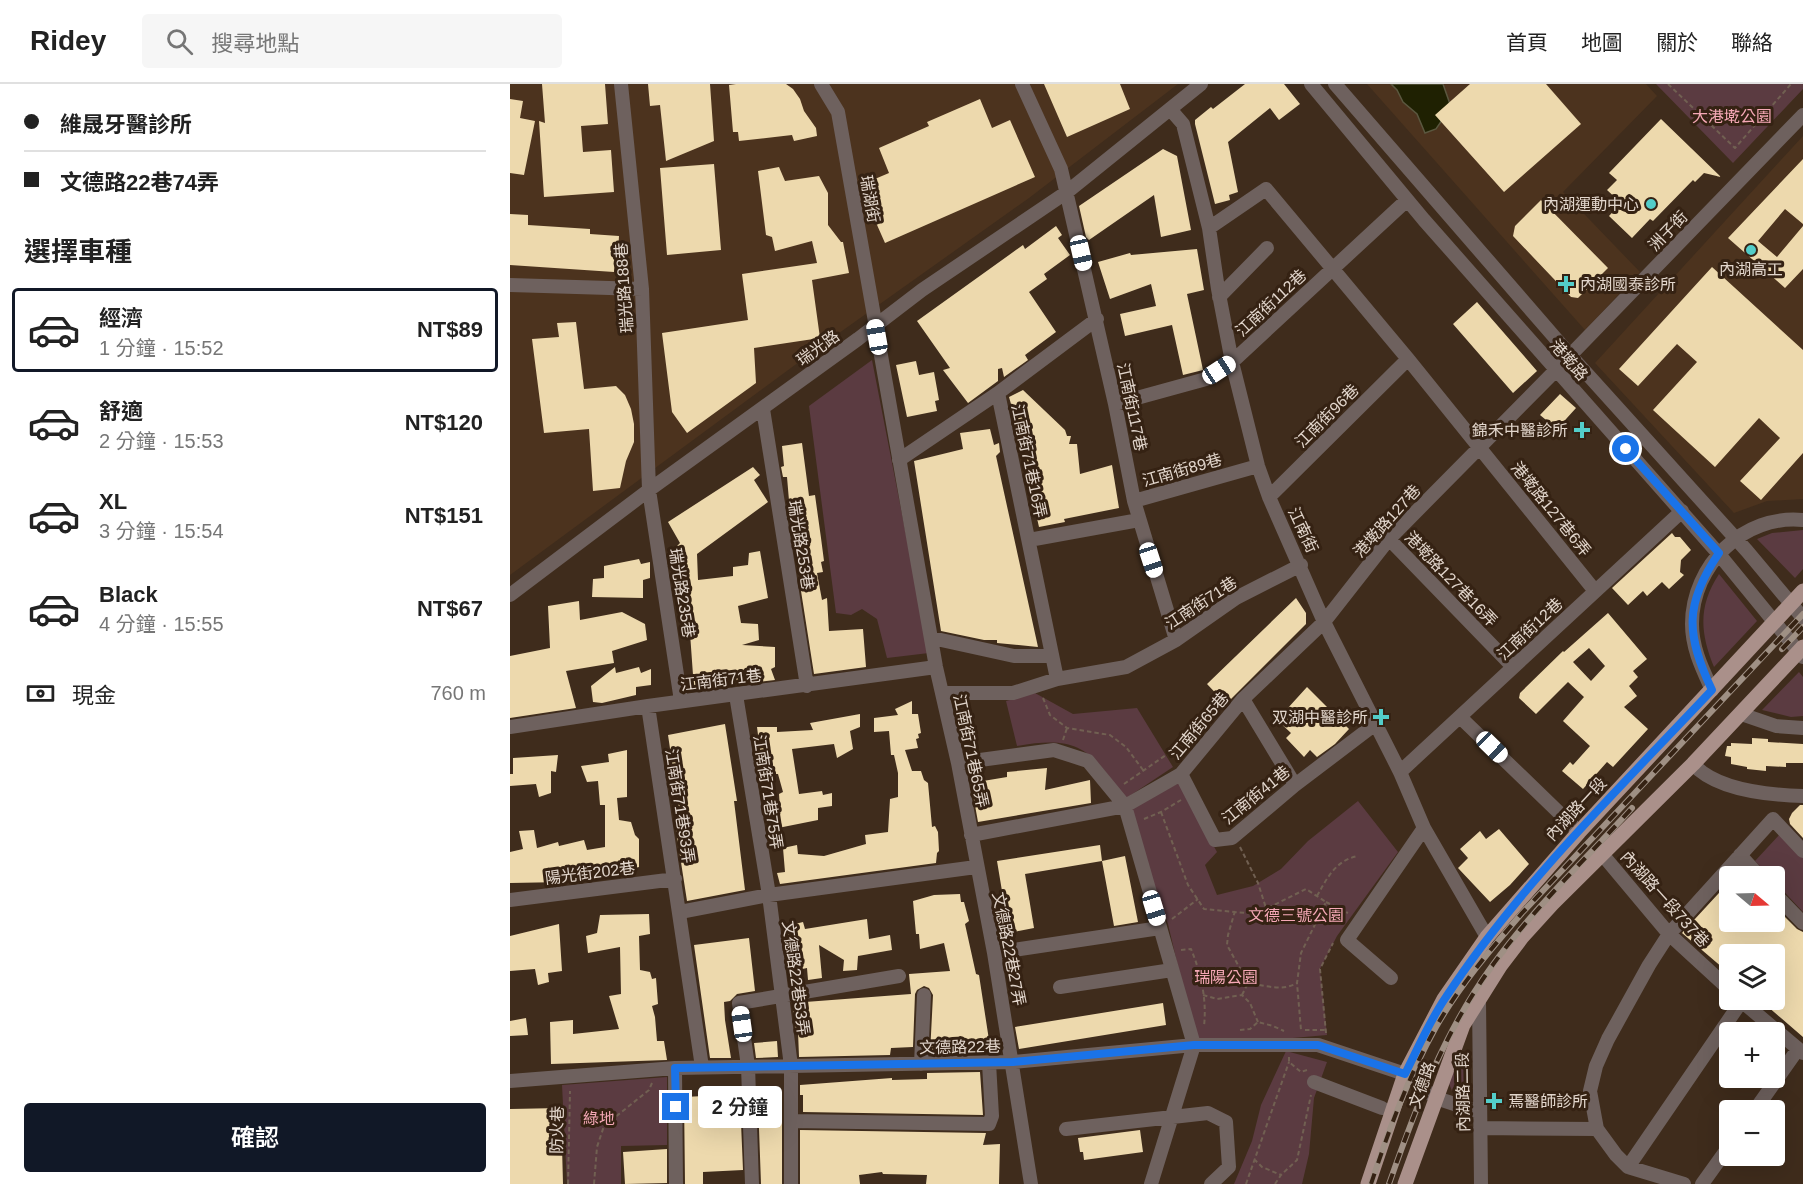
<!DOCTYPE html>
<html lang="zh-TW">
<meta charset="utf-8">
<style>
:root{--surface:#fff;--page:#f6f6f6;--text:#222;--muted:#767676;--line:#e0e0e0;--accent:#111827}
body{margin:0;font-family:Arial,"Noto Sans TC",sans-serif;background:var(--page);color:var(--text);height:100vh;display:flex;flex-direction:column;font-size:22px;white-space:nowrap}
*{box-sizing:border-box;margin:0}
p{font-size:20px;color:var(--muted)}
.icon{flex:none;width:33px;height:33px;fill:none;stroke:currentColor;stroke-width:2;stroke-linecap:round;stroke-linejoin:round}
.map{position:relative;flex:1;overflow:hidden}
.sheet{display:flex;flex-direction:column;background:var(--surface);width:510px}
.sheet>*{flex:none}
.top-card{display:grid;align-content:center;height:132px;padding:0 24px;background:var(--surface)}
.needle{width:39px;rotate:109deg}
.buttons{position:absolute;left:1209px;top:782px;display:grid;gap:12px}
.buttons a{display:grid;place-items:center;width:66px;height:66px;border-radius:6px;background:var(--surface);box-shadow:0 6px 24px #0002;font-size:30px}
.end{position:absolute;width:27px;height:27px;margin:-14px;border:8px solid #1a73e8;background:#fff;box-shadow:0 0 0 3px #fff}
.from{border-radius:50%}
.bubble{position:absolute;height:42px;border-radius:6px;background:var(--surface);box-shadow:0 6px 24px #0002;font-size:20px;font-weight:600;line-height:42px;text-align:center}
.car{position:absolute;width:18px;height:36px;margin:-18px -9px;border-radius:8px;box-shadow:0 0 4px 2px #0007;background:linear-gradient(#fff 24%,#345 0 40%,#fff 0 76%,#345 0 86%,#fff 0)}
.top-card b{display:flex;align-items:center;gap:21px;height:57px;font-size:22px}
.top-card b+b{border-top:2px solid var(--line)}
.top-card i{width:15px;height:15px;background:var(--text)}
ul{padding:0;list-style:none}
li{display:flex;align-items:center;gap:18px;height:84px;margin:0 12px 9px;padding:0 12px;border:3px solid transparent;border-radius:6px}
li div{flex:1}
li b{display:block;font-size:22px}
li em{font-style:normal;font-weight:600}
li.current{border-color:var(--accent)}
li>.icon{width:54px;height:54px;stroke-width:1.5}
h2{padding:0 24px;font-size:27px;line-height:72px}
.pay{display:flex;align-items:center;gap:15px;height:66px;padding:0 24px;font-size:22px}
.pay p{margin-inline-start:auto}
.cta{display:flex;gap:12px;margin-top:auto;padding:12px 24px}
.cta a{flex:1;height:69px;border-radius:6px;background:var(--accent);color:#fff;font-size:24px;font-weight:600;line-height:69px;text-align:center}
header{display:flex;align-items:center;gap:36px;box-sizing:border-box;height:84px;padding:0 30px;background:var(--surface);border-bottom:2px solid var(--line)}
header strong{font-size:28px}
nav{display:flex;gap:33px;margin-inline-start:auto;font-size:21px}
.search{width:420px;height:54px;background:var(--page);display:flex;align-items:center;gap:15px;box-sizing:border-box;padding:0 21px;border-radius:6px;color:var(--muted);font-size:22px}
main{display:flex;flex:1;min-height:0}
.map>svg:first-child{display:block}
.built{fill:#4c331e}
.green{fill:#5b3b41}
.water{fill:#1f2102;stroke:#5a573f;stroke-width:1.5}
.building{fill:#edd9ad;fill-rule:evenodd}
.lines{fill:none;stroke-linecap:round;stroke-linejoin:round}
.path{stroke:#716052;stroke-width:2;stroke-dasharray:4.5 3;stroke-linecap:butt}
.minor{stroke:#6e615e;stroke-width:14}
.major{stroke:#aa908a;stroke-width:15}
.rail-casing{stroke:#9f9084;stroke-width:6}
.rail{stroke:#352213;stroke-width:4;stroke-dasharray:11;stroke-linecap:butt}
.route{stroke:#1a73e8;stroke-width:8}
.poi-dot{fill:#53cdc9;stroke:#352213;stroke-width:2}
.labels{text-anchor:middle;dominant-baseline:central;stroke-width:6;stroke-linejoin:round;paint-order:stroke}
.park-label{font-size:16px;fill:#f5a8b6;stroke:#352213}
.street-label{font-size:16px;fill:#e2d6cc;stroke:#352213}
.poi-label{font-size:16px;fill:#e2d6cc;stroke:#352213;text-anchor:end}
</style>
<header>
<strong>Ridey</strong>
<div class="search"><svg class="icon" aria-label="search" viewBox="0 0 24 24"><circle cx="10" cy="10" r="6"/><path d="M15 15l6 6"/></svg>搜尋地點</div>
<nav><a>首頁</a><a>地圖</a><a>關於</a><a>聯絡</a></nav>
</header>
<main>
<section class="sheet">
<div class="top-card">
<b><i class="from"></i>維晟牙醫診所</b>
<b><i></i>文德路22巷74弄</b>
</div>
<h2>選擇車種</h2>
<ul>
<li class="current"><svg class="icon" aria-label="car" viewBox="0 0 24 24"><path d="M5 17H2v-5l4-1 3-4h7l3 4 3 1v5h-3M9 17h6M6 11h13"/><circle cx="7" cy="17" r="2"/><circle cx="17" cy="17" r="2"/></svg><div><b>經濟</b><p>1 分鐘 · 15:52</p></div><em>NT$89</em></li>
<li><svg class="icon" aria-label="car" viewBox="0 0 24 24"><path d="M5 17H2v-5l4-1 3-4h7l3 4 3 1v5h-3M9 17h6M6 11h13"/><circle cx="7" cy="17" r="2"/><circle cx="17" cy="17" r="2"/></svg><div><b>舒適</b><p>2 分鐘 · 15:53</p></div><em>NT$120</em></li>
<li><svg class="icon" aria-label="car" viewBox="0 0 24 24"><path d="M5 17H2v-5l4-1 3-4h7l3 4 3 1v5h-3M9 17h6M6 11h13"/><circle cx="7" cy="17" r="2"/><circle cx="17" cy="17" r="2"/></svg><div><b>XL</b><p>3 分鐘 · 15:54</p></div><em>NT$151</em></li>
<li><svg class="icon" aria-label="car" viewBox="0 0 24 24"><path d="M5 17H2v-5l4-1 3-4h7l3 4 3 1v5h-3M9 17h6M6 11h13"/><circle cx="7" cy="17" r="2"/><circle cx="17" cy="17" r="2"/></svg><div><b>Black</b><p>4 分鐘 · 15:55</p></div><em>NT$67</em></li>
</ul>
<div class="pay"><svg class="icon" aria-label="cash" viewBox="0 0 24 24"><path d="M3 7h18v10H3z"/><circle cx="12" cy="12" r="2"/></svg>現金<p>760 m</p></div>
<div class="cta"><a>確認</a></div>
</section>
<div class="map">
<svg width="1293" height="1100" viewBox="0 0 1293 1100">
<rect width="100%" height="100%" fill="#3f2c1c"/>
<!-- built -->
<path class="built" d="M0 0H668L519 114 308 264 0 491Z
M857 0H1136L1147 12 1053 108 1130 188 1075 246Z
M1293 52V415L1257 417 1224 429 1085 279Z"/>
<!-- green -->
<path class="green" d="M1146 0H1293V5L1223 79Z
M362 276 419 569 377 574 367 535 352 525 341 531 326 529 299 322Z
M1293 446V485L1285 494 1247 455 1262 449Z
M1209 490 1247 537 1204 583C1190 549 1188 522 1209 490Z
M1289 588 1293 593V632L1281 633 1252 626Z
M525 609 563 630 627 624 663 683 615 715C581 666 570 651 507 662L496 617Z
M669 699 707 768 695 781 707 811 743 802 771 785 798 757 848 717 888 768 827 852 810 885 817 951 760 956 685 955 658 840 615 725Z
M1271 749 1293 772V828L1265 798 1264 792H1259L1245 777Z
M776 967 817 978 804 1014 799 1070 792 1100H724L742 1057 751 1021Z
M952 982 959 984V1007L952 1011 942 1007 938 997 946 983Z
M157 993V1061L111 1062V1100H57L52 1001Z"/>
<!-- water -->
<path class="water" d="M881 0H933L941 23 926 45 915 49 907 30 893 18 887 6Z"/>
<!-- building -->
<path class="building" d="M32 0H95L98 40 71 42 73 68 101 66 104 108 34 113 29 37 35 39Z
M138 0H200L204 57 156 77 150 21 140 22Z
M226 0H276L283 5 290 15 294 27 306 44 307 52 284 57 282 51 229 57 228 48H223L219 1Z
M534 0H610L620 25 557 53Z
M735 0H774L790 20 769 36 760 24 718 58 728 108 719 111 720 116 705 120 685 40V36L701 23 703 25Z
M960 0H1036L1071 40 994 108 925 31Z
M0 15 13 17 10 34 25 37 14 91 0 89Z
M470 15 482 44 500 36 525 93 375 159 356 116 359 115 353 100 379 89 369 64 419 42 417 38Z
M1151 35 1211 93 1194 89 1185 98 1183 96 1143 137 1140 135 1122 154 1099 132 1111 119 1097 106 1107 96 1099 89Z
M653 65 667 72 681 146 651 153 644 111 579 156 576 153 569 122Z
M1293 75V140L1275 125 1248 157 1267 173 1293 142V185L1275 204 1218 154Z
M204 80 211 166 157 171 150 84Z
M269 83 275 97 309 92 318 109V141L331 158H333L339 189 302 196 310 254 244 264 246 299 177 349 162 328 152 249 238 236 232 190 307 179 302 157 265 167 262 153 256 151 248 87Z
M1031 116 1098 184 1068 214 1061 213 1003 152 1005 142Z
M0 130 18 131V141L80 145V150L109 152 108 170 105 169 104 188 0 181Z
M546 142 552 151 548 154 560 171 534 190 537 195 519 208 546 248 515 271 518 276 494 293 492 284 488 285V297L458 319 433 286 440 284 407 237 513 161 515 165Z
M687 165 694 206 677 210 693 286 673 291 662 241 615 252 610 230 646 222 641 200 600 215 588 178 620 169 621 171Z
M1202 183 1293 266V369L1251 416 1230 397 1270 354 1249 334 1205 383 1143 326 1187 278 1167 260 1128 302 1109 285Z
M967 218 1027 287 1003 309 943 240Z
M66 238 74 305 106 302 115 311 121 325 124 340V358L116 377 110 404 83 407 79 345 34 349 22 255 49 253 47 239Z
M406 277 409 291 424 288 429 316 425 317 427 327 397 333 386 281Z
M513 306 555 346 557 352H561L559 360H567L570 390 602 381 609 424 554 435 555 438 529 443 514 377 517 376 499 313Z
M1050 310 1066 324 1047 345 1030 331Z
M480 345 484 361 489 359 490 368 486 372 528 563 487 559V556H474L431 547 404 377 453 365 450 349Z
M292 359 299 412 305 411 311 454 314 477 311 478 313 488 307 489 312 516 317 514 319 547 353 545 356 583 304 590 291 507 292 481H287L285 471 287 460 281 440 277 393H273L271 383 274 382 272 362Z
M243 383 250 391 244 396 258 418 187 470 188 496 223 492V483L238 481 239 469 250 467 258 514 228 522 231 539 248 540 249 556 232 561 265 563V583L261 585 265 596 184 605 175 479 163 466 170 459 158 438Z
M1162 449 1165 453H1170L1181 466 1171 476 1170 488 1174 491 1159 505 1152 498 1137 512 1133 507 1118 521 1102 504Z
M129 475 131 480 140 478V494L133 496V514L82 513 83 495 94 494V482Z
M786 514 796 529V540L716 620 697 600Z
M69 517 70 536 112 528 135 540 137 556 102 567 104 579 56 587 66 624 0 634V572L40 564 38 522Z
M1098 529 1137 575 1123 587 1128 593 1119 602 1127 612 1114 623 1138 645 1103 683 1097 678 1073 705 1052 687 1060 678 1063 681 1080 662 1053 637 1074 613 1058 598 1026 630 1009 614 1010 609 1053 567 1054 568ZM1079 564 1095 582 1081 597 1063 578Z
M105 583 106 589 129 583 131 589 141 585V601L126 603V611L92 619 83 618 81 602Z
M797 603 839 645 825 660 807 673 800 666 794 673 776 654 781 649 767 636Z
M402 617V630H408L411 649 408 650 409 654 406 655 408 664 395 666 402 687H411L414 696 418 699 422 743 425 742 428 748 429 767 427 769 426 779 270 800 267 789 275 788 273 764 287 761 288 770 314 772 356 760 355 751 378 748 380 715 388 713V689L384 671H381L379 647 364 648V634L388 631 385 625Z
M350 630V643L340 647 343 665 327 674 324 660 282 665 289 710 312 707 313 711 322 709V722L308 724V736L263 745 261 726 270 724 269 710 273 708 268 690H253L247 643H267V648L303 646 300 639Z
M215 640 227 717H224L235 806 177 817 166 746 172 745 158 651Z
M1242 654 1258 655V658L1293 660V679H1276V683L1256 682V687L1237 685V683L1221 680V673L1215 672 1217 662H1221V659L1242 660Z
M117 666V713L107 714 109 736 121 738 125 751 129 755V783L114 787 113 778 52 787 54 798 0 799V768L13 765 9 747 24 746 27 764 48 758 49 762 74 756 77 766 95 763V721H90L88 697 77 698 71 682 99 678 98 670Z
M48 671 46 688 41 687V709L29 713 26 700 0 702V690H3V674Z
M537 684 535 706 580 696 581 719 468 738 461 699 497 693V688Z
M1290 721H1293V754L1280 740 1279 735 1282 729Z
M989 745 1019 780 1000 801 980 818 948 784 958 774 950 765 970 747 976 755Z
M590 761 592 777 515 790 524 844 499 849 487 777Z
M615 772 628 838 604 842 592 777Z
M1220 797V837H1264V822L1287 845 1293 848V953L1249 915H1264V870H1220V890L1172 849Z
M450 810 451 818H454L459 837 455 840 466 890 469 891 481 969 420 970 423 911 419 904 414 902 407 906 405 910 403 963 381 964 380 971 289 973 288 947H286L282 919 401 910 399 890 440 887 434 859 410 865 409 850H406L403 817 424 811Z
M139 830 140 850 129 852 130 886 140 888 142 895 146 894 148 920 142 922 145 933 147 957H154L157 976 41 980 40 938 63 936V950L109 945 99 912 111 910 110 863 78 869 76 852 87 849 90 831Z
M357 835 359 855 380 851 382 866 348 872 347 886 333 887 334 876 309 861 312 894 298 896 297 884 283 887 277 842 293 838 295 845Z
M49 840 52 887 38 889 39 898 28 901 25 885 0 887V852Z
M239 854 245 907 227 910 220 917 214 918 215 936 221 974H200L184 861Z
M653 919 656 941 509 965 505 943Z
M16 934 18 951 0 952V937Z
M267 957 268 973 246 974 244 959Z
M470 988 473 1031 293 1028V1011H290V1001L382 994V996L417 995V989Z
M268 1008 269 1031H272V1100H251L248 1017H251V1009Z
M194 1012V1014L230 1015 233 1086 193 1088V1100H175L174 1013Z
M51 1024 53 1100H0V1025Z
M290 1046 476 1049 473 1061 490 1060 489 1100H416L417 1091 373 1090 372 1088 349 1091 350 1100H290Z
M630 1046 633 1068 574 1076 573 1068H570L568 1054Z
M157 1065V1099L115 1100 113 1068Z"/>
<g class="lines">
<!-- path -->
<path class="path" d="M1158 0 1225 64 1281 0
M533 614 540 631 557 644 600 651 616 663 633 686
M553 656 557 644
M614 700 656 671
M651 728 678 801 694 825 746 830 796 805 816 818 791 869 787 899 791 946
M634 735 651 728 671 716
M730 763 748 799 756 824
M807 812C817 794 826 776 848 772
M816 818 838 829
M725 827 718 851 717 861 738 899C754 901 772 908 787 899
M662 835 688 815
M671 866 681 865C691 889 697 916 694 942
M693 911 707 915 732 911 740 919 748 938
M732 911 738 899
M730 946 740 945 748 938 763 942 774 947
M795 946H816
M816 949 810 885 823 859
M779 973V978L791 988 797 986
M744 1075 752 1083 771 1091
M58 1100 60 1007
M84 1100 87 1063 94 1042 139 1006 142 999
M736 1100 779 978
M765 1100 771 1091 787 1076 801 1011"/>
<!-- minor -->
<path class="minor" d="M111 0 132 205 139 406 171 617
M311 0 328 28 426 583 448 679 484 869 521 1100
M512 0 551 85 605 320 624 417
M801 0 914 136 1208 469 1293 573
M825 0 1060 271 1237 467 1293 534
M660 25 673 40 699 144 708 205 722 278 748 382 759 413 814 538 890 688 914 744 977 853
M699 144 756 105 898 275 1085 507
M0 201 132 205
M709 213 757 164
M488 309 547 595
M605 320 696 295 722 278 897 116
M253 325 297 602
M389 376 488 309 587 235
M759 413 898 275
M879 455 1003 583
M519 456 629 436
M0 511 139 406 348 255 412 206 557 108 691 0
M422 554 504 572H542
M666 556 624 417 748 382
M1202 606C1192 584 1182 564 1182 540 1182 481 1234 430 1293 436
M432 609H503L547 595 616 583 666 556 726 514 791 481
M226 611 259 811 281 982V1100
M733 615 785 701
M138 622 192 983
M1231 630 1266 642 1293 644
M950 633 1069 748
M0 643 138 622 426 583
M448 679 544 666 578 677 615 722 684 961 641 1100
M1183 680C1206 706 1260 711 1293 712
M890 688 1172 427
M671 690 705 756 722 754 785 701 864 641
M1263 735 1293 767
M461 751 615 722 671 690 733 615 814 538 879 455 1046 286 1293 31
M1092 770 1159 850 1220 906
M1230 771 1249 792
M1264 809 1293 839
M0 816 165 795
M170 828 259 811 466 783
M484 869 650 844
M881 894 837 856 914 744
M550 903 662 886
M1229 915 1293 969
M969 916 971 1100
M411 980 414 911
M165 984 166 1100
M0 997 165 984 503 978 684 961H808L895 990 926 1014 969 1028
M804 998 872 1024
M1245 1026 1288 965
M281 1037 479 1040 482 1032 479 979
M970 1044 1087 1045
M556 1045 698 1029 716 1038 719 1083 701 1100
M1118 1083 1231 918
M242 1100 238 982 229 919 389 892
M1174 1100 1118 1083 1106 1071 1087 1045 1080 1007 1086 982 1098 955 1139 881 1159 850 1263 735
M1192 1100 1220 1061"/>
<!-- major -->
<path class="major" d="M858 1100 895 990 934 915 977 853 1069 748 1293 507
M895 1100 953 941 990 882 1012 853 1042 820 1183 680 1293 563"/>
<defs>
<path id="rail" d="M1272 565 1293 543
M861 1100C879 1046 898 993 926 943 950 901 981 865 1012 829L1293 530
M879 1100C906 1023 934 948 982 882 1023 825 1075 776 1122 724"/>
</defs>
<!-- rail casing -->
<use href="#rail" class="rail-casing"/>
<!-- rail -->
<use href="#rail" class="rail"/>
</g>
<g class="lines">
<!-- route -->
<path class="route" d="M166 1023 165 984 503 978 684 961H808L895 990C908 964 920 936 936 913 1010 800 1110 704 1202 606 1176 551 1174 520 1209 469L1116 365"/>
</g>
<!-- markers -->
<g class="poi-dot">
<circle cx="1141" cy="120" r="6"/>
<circle cx="1241" cy="166" r="6"/>
<path d="M1053 191h6v6h6v6h-6v6h-6v-6h-6v-6h6z"/>
<path d="M1069 337h6v6h6v6h-6v6h-6v-6h-6v-6h6z"/>
<path d="M868 624h6v6h6v6h-6v6h-6v-6h-6v-6h6z"/>
<path d="M981 1008h6v6h6v6h-6v6h-6v-6h-6v-6h6z"/>
</g>
<g class="labels">
<!-- park labels -->
<g class="park-label">
<text x="1222" y="32">大港墘公園</text>
<text x="786" y="831">文德三號公園</text>
<text x="716" y="893">瑞陽公園</text>
<text x="89" y="1034">綠地</text>
</g>
<!-- street labels -->
<g class="street-label">
<text transform="translate(360 115) rotate(80)">瑞湖街</text>
<text transform="translate(1158 147) rotate(-46)">洲子街</text>
<text transform="translate(114 204) rotate(-94)">瑞光路188巷</text>
<text transform="translate(761 219) rotate(-43)">江南街112巷</text>
<text transform="translate(308 264) rotate(-36)">瑞光路</text>
<text transform="translate(1059 276) rotate(49)">港墘路</text>
<text transform="translate(622 323) rotate(78)">江南街117巷</text>
<text transform="translate(817 332) rotate(-45)">江南街96巷</text>
<text transform="translate(519 377) rotate(78)">江南街71巷16弄</text>
<text transform="translate(672 386) rotate(-16)">江南街89巷</text>
<text transform="translate(1041 425) rotate(51)">港墘路127巷6弄</text>
<text transform="translate(877 437) rotate(-48)">港墘路127巷</text>
<text transform="translate(793 446) rotate(65)">江南街</text>
<text transform="translate(291 461) rotate(81)">瑞光路253巷</text>
<text transform="translate(941 495) rotate(46)">港墘路127巷16弄</text>
<text transform="translate(172 509) rotate(81)">瑞光路235巷</text>
<text transform="translate(691 519) rotate(-33)">江南街71巷</text>
<text transform="translate(1020 545) rotate(-43)">江南街12巷</text>
<text transform="translate(211 596) rotate(-7)">江南街71巷</text>
<text transform="translate(689 642) rotate(-50)">江南街65巷</text>
<text transform="translate(461 667) rotate(78)">江南街71巷65弄</text>
<text transform="translate(258 708) rotate(81)">江南街71巷75弄</text>
<text transform="translate(746 711) rotate(-39)">江南街41巷</text>
<text transform="translate(170 722) rotate(81)">江南街71巷93弄</text>
<text transform="translate(1066 725) rotate(-47)">內湖路一段</text>
<text transform="translate(80 789) rotate(-7)">陽光街202巷</text>
<text transform="translate(1155 815) rotate(48)">內湖路一段737巷</text>
<text transform="translate(499 865) rotate(79)">文德路22巷27弄</text>
<text transform="translate(286 894) rotate(82)">文德路22巷53弄</text>
<text transform="translate(450 963) rotate(-1)">文德路22巷</text>
<text transform="translate(912 1001) rotate(-70)">文德路</text>
<text transform="translate(953 1008) rotate(-91)">內湖路二段</text>
<text transform="translate(47 1046) rotate(-89)">防火巷</text>
</g>
<!-- poi labels -->
<g class="poi-label">
<text x="1129" y="120">內湖運動中心</text>
<text x="1241" y="185" text-anchor="middle">內湖高工</text>
<text x="1070" y="200" text-anchor="start">內湖國泰診所</text>
<text x="1058" y="346">錦禾中醫診所</text>
<text x="858" y="633">双湖中醫診所</text>
<text x="998" y="1017" text-anchor="start">焉醫師診所</text>
</g>
</g>
</svg>
<div class="buttons">
<a><svg class="needle" viewBox="-14 -14 28 28"><path d="M0-13l5 13h-10z" fill="#e53935"/><path d="M0 13l5-13h-10z" fill="#767676"/></svg></a>
<a><svg class="icon" aria-label="layers" viewBox="0 0 24 24"><path d="M12 4l9 5-9 5-9-5zM3 14l9 5 9-5"/></svg></a>
<a>+</a>
<a>−</a>
</div>
<i class="end from" style="left:1116px;top:365px"></i>
<i class="end" style="left:166px;top:1023px"></i>
<div class="bubble" style="left:188px;top:1002px;width:84px">2 分鐘</div>
<i class="car" style="left:571px;top:169px;rotate:167deg"></i>
<i class="car" style="left:367px;top:253px;rotate:350deg"></i>
<i class="car" style="left:709px;top:286px;rotate:57deg"></i>
<i class="car" style="left:641px;top:476px;rotate:162deg"></i>
<i class="car" style="left:982px;top:663px;rotate:134deg"></i>
<i class="car" style="left:644px;top:824px;rotate:163deg"></i>
<i class="car" style="left:232px;top:940px;rotate:352deg"></i>
</div>
</main>
